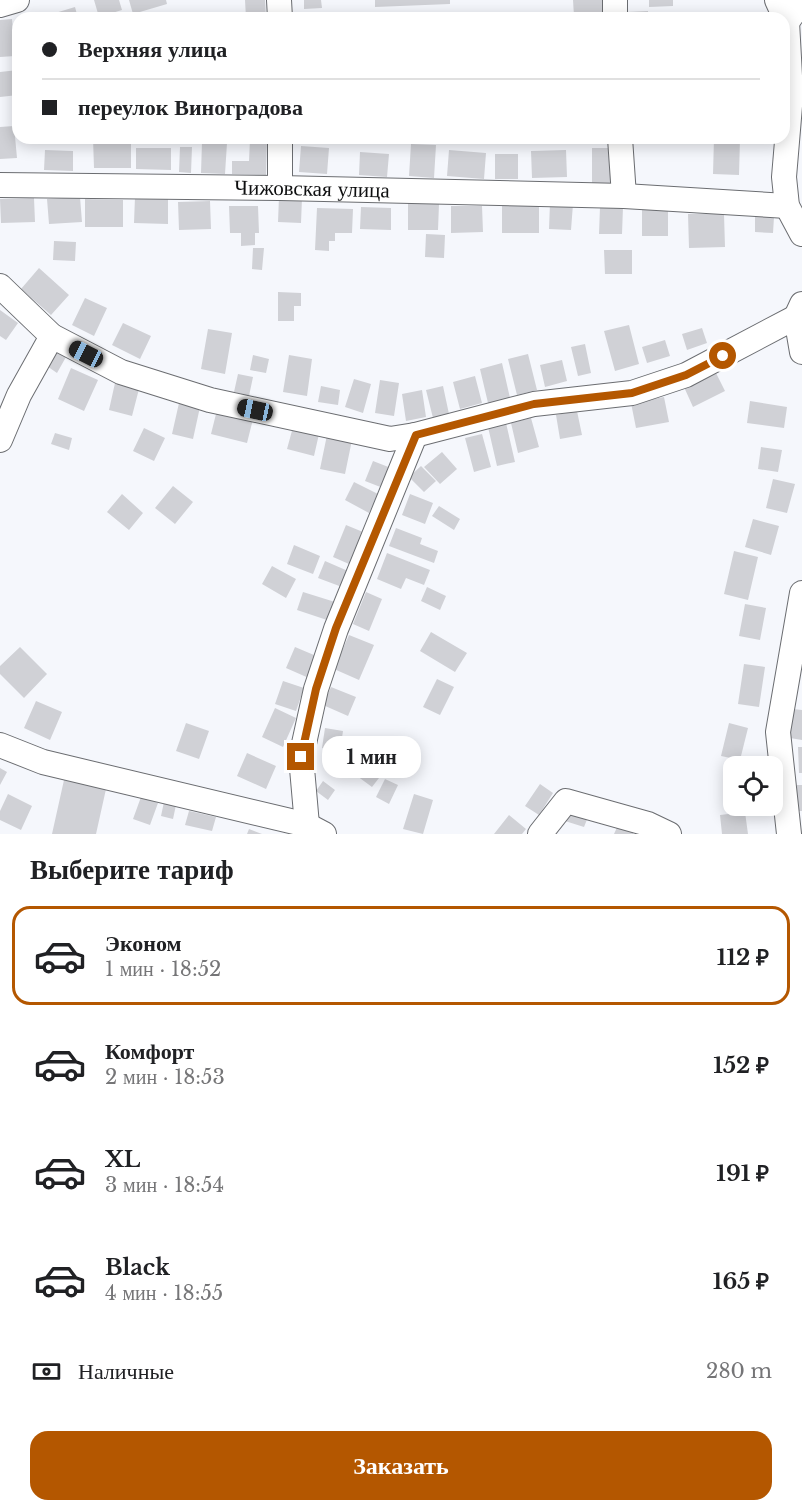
<!DOCTYPE html>
<html lang="ru">
<meta charset="utf-8">
<style>
:root{--surface:#fff;--page:#f2f2f2;--text:#202124;--muted:#757577;--line:#e0e0e0;--accent:#b45700}
body{margin:0;font-family:"Libre Baskerville",serif;background:var(--page);color:var(--text);height:100vh;display:flex;flex-direction:column;font-size:22px;white-space:nowrap}
*{box-sizing:border-box;margin:0}
p{font-size:20px;color:var(--muted)}
.icon{flex:none;width:33px;height:33px;fill:none;stroke:currentColor;stroke-width:2;stroke-linecap:round;stroke-linejoin:round}
.map{position:relative;height:834px;overflow:hidden}
.side{display:flex;flex-direction:column;background:var(--surface);flex:1}
.side>*{flex:none}
.hud{position:absolute;left:12px;top:12px;width:778px;height:132px;border-radius:18px;box-shadow:0 3px 15px #0003;display:grid;align-content:center;height:132px;padding:0 30px;background:var(--surface)}
.tools{position:absolute;left:723px;top:756px;display:grid;gap:12px}
.tools a{display:grid;place-items:center;width:60px;height:60px;border-radius:12px;background:var(--surface);box-shadow:0 3px 15px #0003;font-size:30px}
.end{position:absolute;width:27px;height:27px;margin:-14px;border:8px solid #b45700;background:#fff;box-shadow:0 0 0 3px #fff}
.from{border-radius:50%}
.bubble{position:absolute;height:42px;border-radius:18px;background:var(--surface);box-shadow:0 3px 15px #0003;font-size:20px;font-weight:800;line-height:42px;text-align:center}
.car{position:absolute;width:18px;height:36px;margin:-18px -9px;border-radius:8px;box-shadow:0 0 4px 2px #0007;background:linear-gradient(#222 24%,#8ab4d8 0 40%,#222 0 76%,#8ab4d8 0 86%,#222 0)}
.hud b{display:flex;align-items:center;gap:21px;height:57px;font-size:22px}
.hud b+b{border-top:2px solid var(--line)}
.hud i{width:15px;height:15px;background:var(--text)}
ul{padding:0;list-style:none}
li{display:flex;align-items:center;gap:18px;height:99px;margin:0 12px 9px;padding:0 18px;border:3px solid transparent;border-radius:18px}
li div{flex:1}
li b{display:block;font-size:22px}
li em{font-style:normal;font-weight:800}
li.on{border-color:var(--accent)}
li>.icon{width:54px;height:54px;stroke-width:1.5}
h2{padding:0 30px;font-size:27px;line-height:72px}
.pay{display:flex;align-items:center;gap:15px;height:66px;padding:0 30px;font-size:22px}
.pay p{margin-inline-start:auto}
.action{display:flex;gap:12px;margin-top:auto;padding:12px 30px}
.action a{flex:1;height:69px;border-radius:18px;background:var(--accent);color:#fff;font-size:24px;font-weight:800;line-height:69px;text-align:center}
.map>svg:first-child{display:block}
.building{fill:#d0d1d6}
.lines{fill:none;stroke-linecap:round;stroke-linejoin:round}
.minor-casing{stroke:#6b6d71;stroke-width:26}
.minor{stroke:#fff;stroke-width:24}
.route{stroke:#b45700;stroke-width:8}
.labels{text-anchor:middle;dominant-baseline:central;stroke-width:4.5;stroke-linejoin:round;paint-order:stroke}
.street-label{font-size:21px;fill:#0e0f10;stroke:#fff}
</style>
<div class="map">
<svg width="802" height="834" viewBox="0 0 802 834">
<rect width="100%" height="100%" fill="#f5f7fc"/>
<!-- building -->
<path class="building" d="M94 0H119L122 10 99 17Z
M129 0H166L167 4 133 14Z
M245 0H265L266 17 246 18Z
M304 0H321L322 8 304 9Z
M375 0H450V4L375 7Z
M573 0H608L609 15 574 16Z
M649 0H673V6L649 7Z
M75 7 78 18H42V17Z
M648 11V18H627V12Z
M12 19 15 56 0 57V20Z
M18 70V95L0 97V72Z
M14 126 17 158 0 159V127Z
M93 138H131V168H94Z
M714 138 740 139 739 175 713 174Z
M250 139 267 140 266 175 232 174V161H249Z
M202 142 227 143 225 174 201 173Z
M411 144 436 145 434 178 409 176Z
M301 146 329 148 327 174 299 172Z
M180 147H192L191 173 179 172Z
M136 148H171V170L136 169Z
M592 148H612V183H592Z
M45 150 73 151V171L44 170Z
M449 150 486 153 484 179 447 176Z
M566 150 567 177 532 178 531 151Z
M360 152 389 154 387 177 359 175Z
M495 154H518V179H495Z
M80 197 82 222 49 224 47 199Z
M135 197H168V224L134 223Z
M279 197 302 198 301 223 278 222Z
M34 198 35 222 1 223 0 199Z
M85 199 123 200V227H85Z
M210 201 211 229 179 230 178 202Z
M408 203 439 204 438 230H408Z
M550 203 573 204 571 230 549 229Z
M502 205H539V233H502Z
M229 206H258L259 233H255V245L241 246V233H230Z
M451 206H482L483 232 451 233Z
M361 207 391 208V230L360 229Z
M600 207H623L622 234H599Z
M317 208 353 209 352 233H335V241H329V251L315 250Z
M642 208H668V236H642Z
M688 214H724L725 247 689 248Z
M755 217H774L773 233 755 232Z
M426 234 445 235 444 258 425 257Z
M54 241 76 242 75 261 53 260Z
M253 248H264L262 270 252 269Z
M604 250H632V274H605Z
M39 268 69 295 51 315 21 289Z
M278 292 301 293V306H294V321H278Z
M85 298 107 308 94 336 72 325Z
M0 310 18 323 6 340 0 336Z
M123 323 151 336 140 359 112 345Z
M629 325 639 364 615 371 604 331Z
M702 328 707 343 687 350 682 334Z
M208 329 232 333 225 374 201 369Z
M665 340 670 356 647 363 642 347Z
M585 344 591 373 578 376 571 347Z
M53 349 66 357 57 373 44 364Z
M528 354 537 390 517 395 508 359Z
M253 355 269 359 266 373 250 370Z
M289 355 312 359 307 396 283 392Z
M562 360 567 381 545 387 540 365Z
M502 363 510 398 488 403 480 369Z
M71 368 98 380 84 411 58 399Z
M715 371 725 391 693 407 684 387Z
M238 374 253 377 249 396 234 392Z
M475 376 482 403 460 409 453 382Z
M354 379 371 384 363 413 345 407Z
M380 380 399 383 394 416 375 413Z
M115 383 139 389 132 416 109 410Z
M321 386 340 390 338 405 318 402Z
M443 386 449 414 433 418 426 390Z
M422 390 426 417 406 421 402 394Z
M664 397 669 422 636 428 631 403Z
M750 401 787 407 784 428 747 423Z
M179 403 200 407 193 439 172 434Z
M217 410 253 419 247 443 211 434Z
M577 411 582 435 560 439 556 415Z
M531 418 539 447 518 453 511 423Z
M506 423 515 462 497 466 488 427Z
M293 427 319 434 314 456 287 449Z
M144 428 165 438 154 461 133 451Z
M55 433 72 438 69 450 51 444Z
M482 434 491 467 474 472 465 438Z
M327 435 352 440 345 474 320 469Z
M761 447 782 450 778 472 758 469Z
M442 452 457 469 440 484 424 467Z
M373 461 391 468 383 488 365 481Z
M421 466 436 481 424 492 409 477Z
M773 479 795 484 787 513 766 508Z
M354 482 378 494 369 513 345 500Z
M173 486 193 502 175 524 155 508Z
M122 494 143 513 129 530 107 512Z
M410 494 433 503 425 524 402 515Z
M439 506 460 519 454 530 432 516Z
M753 519 779 526 771 555 745 547Z
M346 525 363 532 349 564 333 557Z
M396 528 422 538 420 544 438 551 434 563 389 546Z
M294 545 320 556 313 574 287 564Z
M734 551 758 557 748 600 724 594Z
M387 553 430 570 424 585 406 578 401 589 377 579Z
M325 561 348 571 342 587 318 578Z
M272 566 296 579 286 598 262 584Z
M427 587 446 596 440 610 421 601Z
M303 592 335 602 330 621 297 610Z
M366 592 382 599 369 631 353 624Z
M745 604 766 608 760 640 739 636Z
M431 632 467 653 455 672 420 651Z
M349 635 374 645 359 680 334 669Z
M20 647 47 674 24 698 0 674V666Z
M295 647 321 658 311 679 286 668Z
M744 664 765 667 759 707 738 704Z
M437 679 454 687 440 715 423 707Z
M283 681 304 688 296 711 275 704Z
M331 687 356 697 348 716 323 705Z
M36 701 62 712 50 740 24 728Z
M275 708 296 718 283 747 262 737Z
M793 709 802 710V740L790 738Z
M186 723 209 731 199 759 176 751Z
M729 723 748 728 740 760 721 756Z
M325 728 343 731 340 751 322 748Z
M374 745 393 760 372 787 353 773Z
M798 747H802V773H799Z
M247 753 276 766 266 789 237 776Z
M0 768 7 772 0 785Z
M385 779 398 785 389 804 376 797Z
M64 780 106 789 96 834H52Z
M323 781 335 790 328 800 316 791Z
M540 784 553 793 539 815 525 806Z
M797 785H802V811H797Z
M8 794 32 806 21 830 0 820V811Z
M414 794 433 800 423 834 403 829Z
M141 797 158 803 150 825 133 819Z
M164 802 176 805 173 819 161 816Z
M570 805 590 812 584 827 565 821Z
M189 811 216 817 212 831 185 825Z
M745 812 748 834H722L720 815Z
M509 815 526 829 522 834H494Z
M619 823 635 829 633 834H614Z
M249 829 262 834H247Z"/>
<g class="lines">
<defs>
<g id="minor">
<path d="M279 0 280 18"/>
<path d="M615 0V18"/>
<path d="M777 0 787 22 791 94 784 177 787 206 802 234"/>
<path d="M0 5 17 0"/>
<path d="M787 22 802 1"/>
<path d="M620 138 624 196"/>
<path id="s1" d="M0 185 280 188 624 196 787 206"/>
<path d="M280 188V138"/>
<path d="M0 286 52 336 121 372 210 400 390 439 415 435 534 404 632 393 686 375 796 317"/>
<path d="M802 304 796 317 802 352"/>
<path d="M0 440 19 395 52 336"/>
<path d="M0 745 43 762 307 825 324 834"/>
<path d="M307 825 301 757 316 689 336 629 415 435"/>
<path d="M540 834 566 801 648 824 669 834"/>
<path d="M789 834 778 732 802 593"/>
</g>
</defs>
<!-- minor casing -->
<use href="#minor" class="minor-casing"/>
<!-- minor -->
<use href="#minor" class="minor"/>
</g>
<g class="lines">
<!-- route -->
<path class="route" d="M301 757 316 689 336 628 416 435 534 404 632 393 686 375 723 356"/>
</g>
<g class="labels">
<!-- street labels -->
<g class="street-label">
<text stroke="none"><textPath href="#s1" startOffset="312">Чижовская улица</textPath></text>
</g>
</g>
</svg>
<div class="tools">
<a><svg class="icon" aria-label="locate" viewBox="0 0 24 24"><circle cx="12" cy="12" r="6"/><path d="M12 2v4M12 18v4M2 12h4M18 12h4"/></svg></a>
</div>
<i class="end from" style="left:723px;top:356px"></i>
<i class="end" style="left:301px;top:757px"></i>
<div class="bubble" style="left:322px;top:736px;width:99px">1 мин</div>
<i class="car" style="left:86px;top:354px;rotate:297deg"></i>
<i class="car" style="left:255px;top:410px;rotate:282deg"></i>
<div class="hud">
<b><i class="from"></i>Верхняя улица</b>
<b><i></i>переулок Виноградова</b>
</div>
</div>
<section class="side">
<h2>Выберите тариф</h2>
<ul>
<li class="on"><svg class="icon" aria-label="car" viewBox="0 0 24 24"><path d="M5 17H2v-5l4-1 3-4h7l3 4 3 1v5h-3M9 17h6M6 11h13"/><circle cx="7" cy="17" r="2"/><circle cx="17" cy="17" r="2"/></svg><div><b>Эконом</b><p>1 мин · 18:52</p></div><em>112 ₽</em></li>
<li><svg class="icon" aria-label="car" viewBox="0 0 24 24"><path d="M5 17H2v-5l4-1 3-4h7l3 4 3 1v5h-3M9 17h6M6 11h13"/><circle cx="7" cy="17" r="2"/><circle cx="17" cy="17" r="2"/></svg><div><b>Комфорт</b><p>2 мин · 18:53</p></div><em>152 ₽</em></li>
<li><svg class="icon" aria-label="car" viewBox="0 0 24 24"><path d="M5 17H2v-5l4-1 3-4h7l3 4 3 1v5h-3M9 17h6M6 11h13"/><circle cx="7" cy="17" r="2"/><circle cx="17" cy="17" r="2"/></svg><div><b>XL</b><p>3 мин · 18:54</p></div><em>191 ₽</em></li>
<li><svg class="icon" aria-label="car" viewBox="0 0 24 24"><path d="M5 17H2v-5l4-1 3-4h7l3 4 3 1v5h-3M9 17h6M6 11h13"/><circle cx="7" cy="17" r="2"/><circle cx="17" cy="17" r="2"/></svg><div><b>Black</b><p>4 мин · 18:55</p></div><em>165 ₽</em></li>
</ul>
<div class="pay"><svg class="icon" aria-label="cash" viewBox="0 0 24 24"><path d="M3 7h18v10H3z"/><circle cx="12" cy="12" r="2"/></svg>Наличные<p>280 m</p></div>
<div class="action"><a>Заказать</a></div>
</section>
